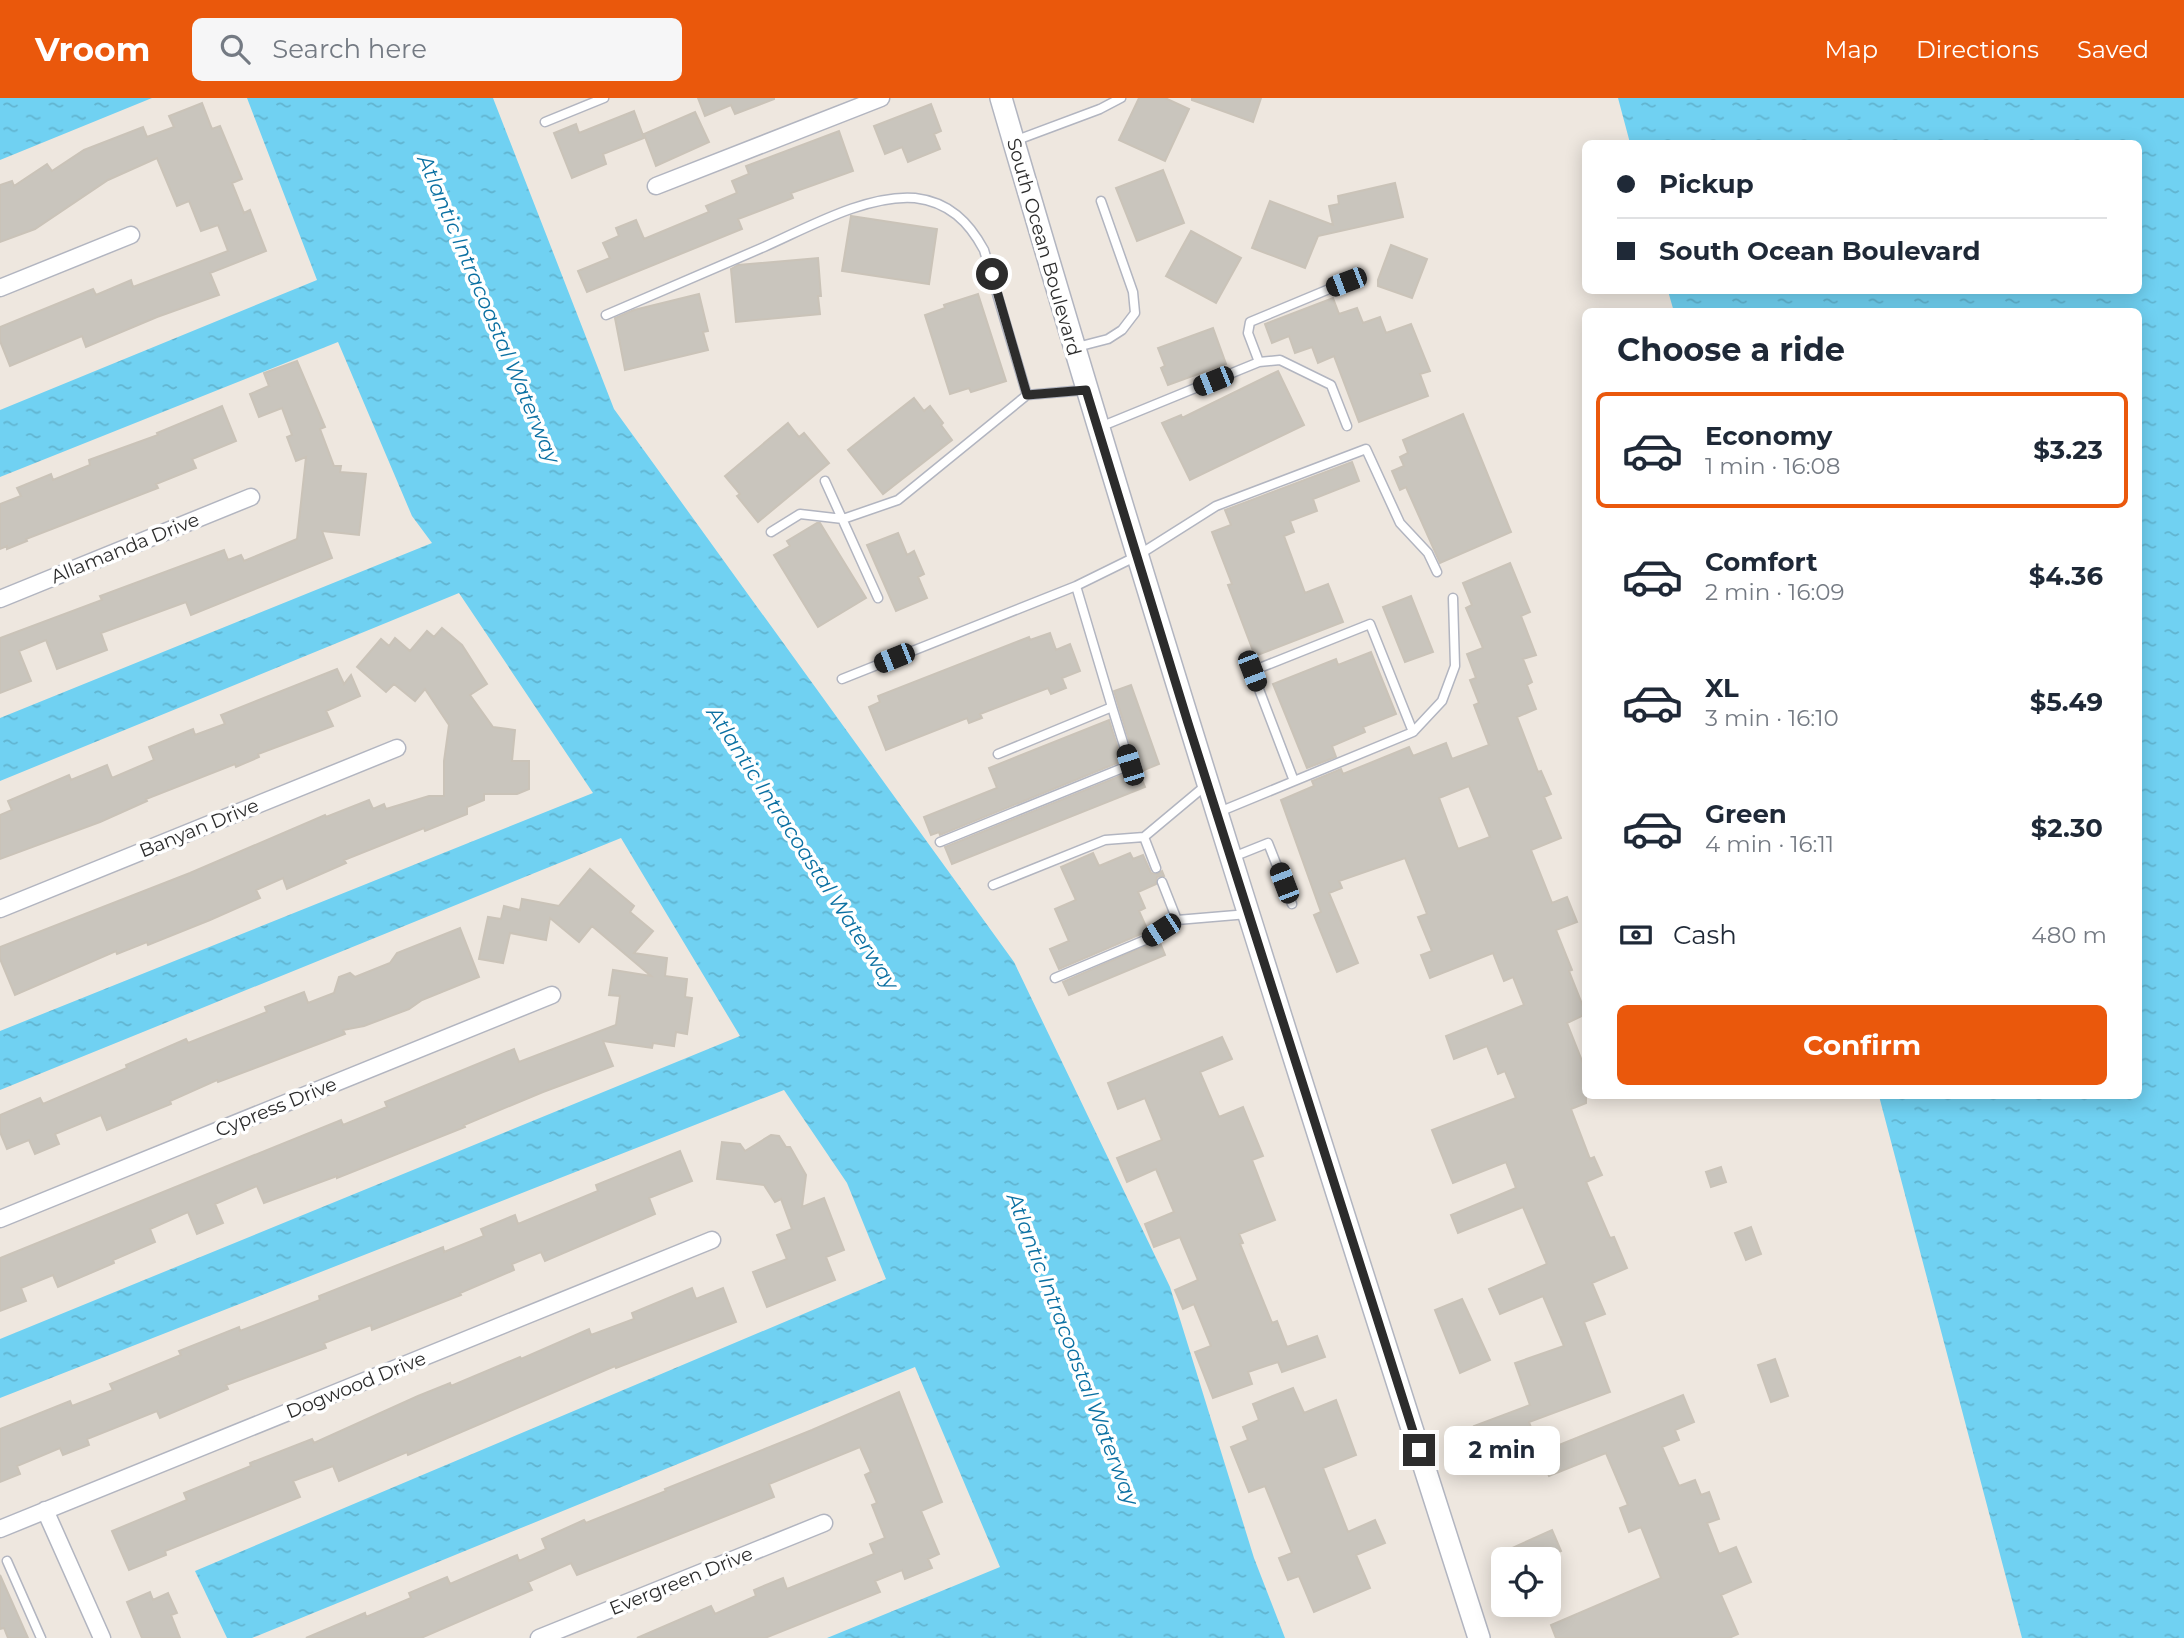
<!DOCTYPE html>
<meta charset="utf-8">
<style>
:root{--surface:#fff;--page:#f6f6f7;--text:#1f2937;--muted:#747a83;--line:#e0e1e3;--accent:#ea580c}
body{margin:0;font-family:Montserrat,sans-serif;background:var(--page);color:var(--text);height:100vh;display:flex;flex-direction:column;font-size:26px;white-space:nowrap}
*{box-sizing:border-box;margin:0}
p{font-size:23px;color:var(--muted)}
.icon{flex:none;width:38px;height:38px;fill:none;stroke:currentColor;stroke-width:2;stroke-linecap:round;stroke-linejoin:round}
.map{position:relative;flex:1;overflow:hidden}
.details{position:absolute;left:1582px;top:210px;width:560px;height:791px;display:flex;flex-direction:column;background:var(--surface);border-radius:10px;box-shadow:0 4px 18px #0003}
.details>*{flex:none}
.hud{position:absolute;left:1582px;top:42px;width:560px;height:154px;border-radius:10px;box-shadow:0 4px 18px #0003;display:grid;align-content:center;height:154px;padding:0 35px;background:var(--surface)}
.controls{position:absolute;left:1491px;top:1449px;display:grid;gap:14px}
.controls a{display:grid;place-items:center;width:70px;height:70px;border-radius:10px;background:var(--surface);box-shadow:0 4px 18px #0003;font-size:35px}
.end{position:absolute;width:32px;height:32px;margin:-16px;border:9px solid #2c2c2c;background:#fff;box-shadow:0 0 0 4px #fff}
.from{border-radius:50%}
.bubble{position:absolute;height:49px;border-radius:10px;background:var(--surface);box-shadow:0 4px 18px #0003;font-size:23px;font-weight:700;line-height:49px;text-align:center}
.car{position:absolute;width:21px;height:42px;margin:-21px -10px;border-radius:9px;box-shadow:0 0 5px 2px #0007;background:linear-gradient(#222 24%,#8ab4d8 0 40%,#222 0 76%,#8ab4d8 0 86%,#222 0)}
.hud b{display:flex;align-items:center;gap:24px;height:66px;font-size:26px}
.hud b+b{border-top:2px solid var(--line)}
.hud i{width:18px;height:18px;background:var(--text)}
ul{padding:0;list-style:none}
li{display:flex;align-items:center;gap:21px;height:116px;margin:0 14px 10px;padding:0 21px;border:4px solid transparent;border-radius:10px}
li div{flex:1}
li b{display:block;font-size:26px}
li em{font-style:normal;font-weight:700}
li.active{border-color:var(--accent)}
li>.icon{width:63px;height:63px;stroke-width:1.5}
h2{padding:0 35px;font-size:32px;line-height:84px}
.pay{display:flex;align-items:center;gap:18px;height:77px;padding:0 35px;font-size:26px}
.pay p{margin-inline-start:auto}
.cta{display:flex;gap:14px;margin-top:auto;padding:14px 35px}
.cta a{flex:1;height:80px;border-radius:10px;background:var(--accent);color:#fff;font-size:28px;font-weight:700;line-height:80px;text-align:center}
header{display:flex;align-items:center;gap:42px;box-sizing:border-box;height:98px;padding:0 35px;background:var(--accent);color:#fff}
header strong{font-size:33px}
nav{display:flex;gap:38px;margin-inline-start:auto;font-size:24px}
.search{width:490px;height:63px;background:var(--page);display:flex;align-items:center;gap:18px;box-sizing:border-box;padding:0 24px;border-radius:10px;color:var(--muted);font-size:26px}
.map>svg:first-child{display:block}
.water{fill:url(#water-ripples)}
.building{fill:#c9c5bd;stroke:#cac3b8;stroke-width:2;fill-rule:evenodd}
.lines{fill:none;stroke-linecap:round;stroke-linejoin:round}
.lane-casing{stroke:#b2b5c0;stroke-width:11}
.street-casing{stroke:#b2b5c0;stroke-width:19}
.secondary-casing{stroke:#b2b5c0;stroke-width:24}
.lane{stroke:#fff;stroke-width:8}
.street{stroke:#fff;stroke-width:16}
.secondary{stroke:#fff;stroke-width:21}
.route{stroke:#2c2c2c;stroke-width:9}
.labels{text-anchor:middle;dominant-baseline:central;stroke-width:7;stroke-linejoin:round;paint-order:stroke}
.street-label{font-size:19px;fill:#2c2c2c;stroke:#fff}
.water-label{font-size:21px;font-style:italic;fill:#0b70a2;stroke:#fff}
</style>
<header>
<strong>Vroom</strong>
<div class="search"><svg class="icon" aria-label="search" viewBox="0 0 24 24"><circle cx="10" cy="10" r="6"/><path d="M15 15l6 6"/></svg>Search here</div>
<nav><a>Map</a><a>Directions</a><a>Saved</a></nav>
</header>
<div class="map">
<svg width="2184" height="1540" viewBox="0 0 2184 1540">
<defs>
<pattern id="water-ripples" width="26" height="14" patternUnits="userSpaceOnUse" patternTransform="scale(1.75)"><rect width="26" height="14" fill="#70d1f2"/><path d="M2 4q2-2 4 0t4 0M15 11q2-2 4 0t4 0" fill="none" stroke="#61b4d0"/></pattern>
</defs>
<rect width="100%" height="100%" fill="#eee7df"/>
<!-- water -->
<path class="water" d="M0 0H152L0 62Z
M247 0H493L614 311 1014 864 1170 1189 1254 1460 1285 1540H827L1000 1469 915 1269 252 1540H227L195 1473 886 1181 847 1085 784 992 0 1300V1241L740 938 621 740 0 992V933L593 695 459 495 0 683V620L432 445 412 418 338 244 0 379V312L317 182Z
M1618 0H2184V1540H2022L1879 998H2138V214H1674L1668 193 2138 192V46L1630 45Z"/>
<!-- building -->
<path class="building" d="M698 0H774V1L735 16 731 7 705 18Z
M1139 0H1165L1189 11 1165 63 1119 42Z
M1192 0H1261L1253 24 1192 2Z
M202 5 212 31 220 28 242 81 232 85 244 115 250 112 266 153 210 175 219 197 157 219 86 249 82 238 10 268 0 243V229L93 191 96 197 131 182 133 189 228 153 218 127 201 133 189 103 177 108 157 60 108 82 35 131 0 144V87L12 83 14 88 47 66 52 73 84 52 143 29 147 39 174 29 169 18Z
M931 6 941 33 934 36 940 51 908 64 902 49 885 56 874 28Z
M634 13 644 40 603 56 606 66 572 80 554 35 576 26 579 35Z
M695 14 709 44 656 68 644 36Z
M839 33 853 73 791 95 793 100 738 121 742 131 587 194 578 173 610 160 603 145 619 138 616 130 636 122 644 141 709 114 706 108 737 95 732 83 749 76 746 68Z
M1163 72 1184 125 1137 143 1116 90Z
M1395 85 1403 119 1318 138 1305 170 1252 150 1270 103 1333 127 1329 108 1339 106 1338 98Z
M851 118 937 131 929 186 842 173Z
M1191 133 1241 160 1216 205 1166 178Z
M1391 147 1427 161 1412 200 1378 188V182Z
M818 160 821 198H818L820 216 736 224 731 171 738 167Z
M699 196 708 233 703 234 708 252 625 272 615 220 634 212Z
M978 196 1006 283 971 294 969 290 950 296 925 217 945 210 944 207Z
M1333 200 1339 216 1357 210 1363 225 1380 219 1386 235 1411 226 1430 273 1420 276 1428 298 1359 324 1334 258 1318 265 1312 249 1295 255 1289 238 1272 245 1265 226Z
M1213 230 1226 266 1168 287 1161 270 1165 268 1158 250Z
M297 263 325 329 320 331 334 368H341L340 374 366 376 359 437 322 433 332 460 191 517 186 504 101 535 107 552 57 571 46 542 19 553 31 583 0 595V540L102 502 100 498 224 452 228 462 241 457 244 463 297 441 306 359 296 363 287 339 292 337 282 310 259 319 250 296 269 288 264 275Z
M1278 273 1304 327 1190 382 1162 325 1181 317 1182 320Z
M914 300 924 313 930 308 943 325 941 327 952 342 883 396 848 352Z
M222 308 236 343 192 361 196 370 156 386 158 390 26 441 27 443 7 451V448L0 451V406L21 398 17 390 51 376 53 382 90 367 89 362 158 337 157 335Z
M1463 316 1511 434 1440 465 1406 389 1400 392 1392 373 1404 368 1400 359 1408 355 1403 342Z
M788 325 799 339 804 335 829 365 758 424 737 398 740 396 725 378Z
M1352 364 1359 383 1313 401 1317 413 1290 423 1294 434 1284 438 1305 495 1328 486 1343 524 1255 558 1228 487 1232 486 1212 434 1231 427 1225 412Z
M817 425H820L866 500 818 529 774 457 790 448 787 443Z
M898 435 907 457 914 453 924 476 918 479 927 500 896 513 867 447Z
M1510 465 1530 514 1521 518 1536 557 1523 561 1532 584 1527 587 1536 611 1517 619 1538 674 1541 673 1551 696 1544 699 1561 740 1531 752 1552 805 1567 799 1577 824 1556 832 1572 872 1569 873 1586 916 1567 925 1586 973V1005L1571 1011 1590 1061 1594 1059 1602 1077 1586 1084 1610 1140 1614 1139 1627 1170 1592 1185 1605 1216 1584 1224 1610 1294 1529 1324 1533 1335 1484 1354 1474 1328 1530 1307 1515 1265 1564 1248 1543 1198 1500 1216 1489 1191 1547 1166 1523 1109 1458 1135 1451 1117 1516 1090 1506 1064 1453 1085 1432 1032 1516 1000 1505 973 1498 976 1487 948 1454 961 1446 938 1524 907 1513 879 1504 883 1493 855 1430 880 1421 857 1432 853 1418 819 1427 816 1405 760 1339 783 1342 790 1329 795 1358 865 1337 874 1314 817 1321 814 1281 702 1314 688 1312 683 1341 671 1343 676 1409 649 1413 658 1446 645 1452 661 1489 647 1474 607 1479 605 1470 582 1476 580 1467 556 1483 550 1466 510 1472 507 1463 485ZM1469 688 1490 739 1458 751 1439 700Z
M1411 498 1433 554 1405 564 1383 509Z
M442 530 462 547 487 586 470 597 493 629 515 632 512 663H529V691L517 696H484V702L467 709V716L425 733 424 730 344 762 346 765 287 791 283 780 256 792 260 800 210 822 148 847 147 844 117 856 116 853 15 897 0 861V849L190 775 325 717 326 719 369 702 373 711 384 706 386 711 429 698H444V663L449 627 425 591 415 603 394 586 386 594 357 569 381 541 389 548 395 540 410 553 427 533 434 539Z
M1050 535 1056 552 1070 546 1080 573 1062 580 1066 590 1051 596 1048 590 980 616 982 620 969 625 967 620 886 652 869 609 880 604 878 598 1029 539 1030 542Z
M1371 554 1396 616 1363 629 1365 634 1332 648 1336 659 1307 670 1273 586 1336 561 1338 567Z
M337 571 344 586 351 577 360 598 326 613 333 628 258 656 259 659 236 669 235 666 146 701 147 703 100 724 0 761V717L12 712 8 703 69 677 71 682 107 667 112 680 154 662 149 649 193 631 195 637 225 626 221 617Z
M1131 587 1159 666 1139 674 1145 689 952 766 945 749 1135 672 1136 665 1114 593Z
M1109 622 1122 663 940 737 939 734 931 737 924 719 997 690 989 670Z
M1093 755 1099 768 1130 755 1133 761 1143 757 1151 775 1158 776 1162 773 1164 778 1157 779 1156 786 1138 794 1145 810 1139 813 1148 833 1059 871 1050 851 1069 843 1055 811 1076 802 1061 769Z
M590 771 634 808 630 814 653 833 634 855 667 860 665 878 687 881 685 899 692 900 687 936 676 934 674 948 653 945 652 950 603 943 613 968 543 994 464 1027 465 1029 337 1080V1078L264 1105 257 1088 215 1106 223 1125 197 1136 188 1114 150 1131 155 1144 113 1162 114 1165 58 1189 53 1177 21 1190 26 1203 0 1213V1160L341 1022 343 1027 387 1009 385 1004 514 951 519 964 616 927 620 898 609 897 613 872 651 878 592 828 579 844 550 820 546 842 510 835 503 865 479 861 488 819 501 821 504 808 520 812 522 801 559 808Z
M460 830 479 879 422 902 409 911 364 928 343 932 345 936 218 984 217 982 170 1003 171 1006 107 1032 101 1017 55 1036 59 1046 35 1056 29 1042 7 1051 0 1034V1017L40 1000 43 1006 127 970 126 967 186 941 188 945 267 914 265 909 304 894 308 905 334 895 339 879 350 875 355 879 390 865 397 855Z
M1159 842 1165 857 1069 897 1063 884Z
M1222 939 1232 961 1200 974 1219 1019 1243 1009 1263 1058 1252 1062 1275 1122 1239 1136 1243 1145 1240 1146 1272 1225 1277 1223 1287 1249 1317 1238 1325 1259 1282 1274 1278 1264 1248 1274 1252 1286 1213 1300 1195 1254 1211 1248 1194 1206 1183 1211 1175 1192 1198 1182 1180 1139 1154 1149 1145 1126 1174 1114 1156 1071 1127 1084 1117 1060 1162 1042 1145 1000 1118 1011 1108 985Z
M771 1037 779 1038 786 1049H790L806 1077 802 1109 824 1100 844 1152 826 1159 835 1182 767 1209 753 1174 787 1161 777 1137 792 1131 781 1101 775 1104 764 1087 717 1081 722 1044 740 1046 745 1053Z
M680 1053 692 1083 649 1100 655 1116 545 1163 541 1154 512 1166 514 1172 460 1195 461 1197 372 1232 371 1227 324 1245 326 1250 226 1287 228 1291 160 1320 157 1313 87 1341 89 1347 63 1357 60 1350 17 1368 20 1376 0 1384V1331L70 1303 72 1308 113 1292 110 1286 181 1257 179 1253 239 1229 240 1233 320 1202 319 1198 443 1149 444 1154 484 1138 481 1131 515 1117 518 1126 598 1093 596 1087Z
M1721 1069 1726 1084 1711 1089 1706 1074Z
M1751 1129 1761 1156 1746 1162 1735 1135Z
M692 1190 696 1201 723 1190 736 1224 616 1270 615 1268 408 1357 407 1354 339 1383 333 1368 293 1383 300 1399 165 1453 166 1457 129 1472 112 1433 187 1402 184 1395 251 1368 250 1365 312 1341 314 1345 418 1298 450 1285 451 1288 520 1259 521 1261 589 1231 591 1237 634 1221 632 1215Z
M1462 1201 1490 1262 1460 1275 1435 1212Z
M1775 1261 1788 1298 1771 1304 1758 1267Z
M1293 1290 1304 1315 1336 1302 1356 1357 1323 1370 1348 1434 1375 1422 1385 1445 1356 1457 1370 1490 1314 1514 1299 1478 1288 1482 1279 1460 1292 1455 1265 1388 1249 1394 1231 1349 1248 1342 1243 1329 1259 1322 1253 1306Z
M899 1294 942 1404 921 1413 939 1456 928 1461 932 1470 905 1481 902 1472 875 1483 880 1494 765 1540H637L711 1508 715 1516 756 1498 754 1492 783 1480 787 1491 874 1456 870 1446 885 1440 872 1407 877 1405 865 1377 871 1374 860 1349 769 1386 774 1399 577 1477 571 1465 528 1484 532 1492 421 1540H306L365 1515 366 1519 411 1500 409 1495 447 1479 450 1486 517 1457 519 1463 546 1451 542 1441 584 1422 586 1425 666 1393 665 1391 812 1332Z
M1683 1297 1694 1324 1675 1332 1679 1342 1662 1349 1679 1388 1695 1382 1701 1397 1709 1394 1719 1421 1707 1425 1719 1456 1736 1449 1751 1484 1721 1497 1738 1536 1729 1540H1556L1551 1527 1661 1480 1641 1429 1629 1434 1620 1410 1628 1407 1606 1355 1549 1378 1539 1355Z
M1552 1432 1561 1453 1542 1461H1514L1510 1451Z
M0 1477 28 1540H8L4 1530 0 1531Z
M150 1494 153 1502 168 1495 177 1515 171 1517 180 1540H142L127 1504Z"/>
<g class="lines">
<defs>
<path id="lane" d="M545 24 604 0
M1017 42 1100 11 1121 0
M606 217C658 195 711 172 764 149 807 130 867 96 915 100 949 104 969 124 984 152L1027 297
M1077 249 1108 241 1122 232 1135 215 1133 194 1101 103
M1259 264 1248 235 1250 224 1346 184
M1100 329 1259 264 1280 262 1331 287 1347 328
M825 383 878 500
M771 434 800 416 843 421 898 402 1027 297 1085 292
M842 581 1076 488 1137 458 1216 408 1366 351 1400 425 1428 455 1437 474
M998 656 1112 609 1076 488
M1294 683 1252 573 1370 526 1413 634
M1219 714 1413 634 1442 603 1455 568 1453 500
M940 744 1130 667 1112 609
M1233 759 1268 745 1292 806
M1156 770 1144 739 1205 688
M1162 784 1177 822 1248 816
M993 787 1105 742 1144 739
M1055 880 1145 842 1177 822
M7 1463 41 1540"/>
<path id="street" d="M656 88 881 0
M0 190 131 137
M0 501 251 399
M0 811 397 650
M0 1121 552 897
M45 1412 102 1540
M0 1431 712 1142
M539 1540 824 1425"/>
<path id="secondary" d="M1001 0C1151 516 1315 1028 1479 1540"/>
</defs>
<!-- lane casing -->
<use href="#lane" class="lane-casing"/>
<!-- street casing -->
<use href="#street" class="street-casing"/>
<!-- secondary casing -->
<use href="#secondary" class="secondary-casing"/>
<!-- lane -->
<use href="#lane" class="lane"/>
<!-- street -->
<use href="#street" class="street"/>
<!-- secondary -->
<use href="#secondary" class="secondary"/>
</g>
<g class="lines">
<!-- route -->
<path class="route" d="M992 176 1027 297 1086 292 1188 625 1419 1352"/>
</g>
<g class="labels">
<!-- street labels -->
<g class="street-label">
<text transform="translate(1044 149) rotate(74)">South Ocean Boulevard</text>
<text transform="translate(125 450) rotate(-22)">Allamanda Drive</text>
<text transform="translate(199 730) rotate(-22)">Banyan Drive</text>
<text transform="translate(276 1009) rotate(-22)">Cypress Drive</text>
<text transform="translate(356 1287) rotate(-22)">Dogwood Drive</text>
<text transform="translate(681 1483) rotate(-22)">Evergreen Drive</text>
</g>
<!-- water labels -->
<g class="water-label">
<text transform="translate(489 211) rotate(67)">Atlantic Intracoastal Waterway</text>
<text transform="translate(803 750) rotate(57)">Atlantic Intracoastal Waterway</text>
<text transform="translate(1073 1251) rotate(69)">Atlantic Intracoastal Waterway</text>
</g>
</g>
</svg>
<div class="controls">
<a><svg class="icon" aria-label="locate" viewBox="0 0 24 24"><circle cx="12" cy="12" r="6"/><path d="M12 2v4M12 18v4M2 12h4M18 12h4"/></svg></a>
</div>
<i class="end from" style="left:992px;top:176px"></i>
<i class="end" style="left:1419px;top:1352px"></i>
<div class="bubble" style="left:1444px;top:1328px;width:116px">2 min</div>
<i class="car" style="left:1346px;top:184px;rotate:249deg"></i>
<i class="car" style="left:1213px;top:283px;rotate:248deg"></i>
<i class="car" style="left:894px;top:560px;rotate:248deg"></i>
<i class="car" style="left:1252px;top:573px;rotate:159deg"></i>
<i class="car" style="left:1130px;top:667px;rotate:343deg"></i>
<i class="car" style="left:1284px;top:785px;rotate:339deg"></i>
<i class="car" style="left:1161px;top:832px;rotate:237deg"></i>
<div class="hud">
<b><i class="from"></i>Pickup</b>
<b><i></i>South Ocean Boulevard</b>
</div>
<section class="details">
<h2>Choose a ride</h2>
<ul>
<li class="active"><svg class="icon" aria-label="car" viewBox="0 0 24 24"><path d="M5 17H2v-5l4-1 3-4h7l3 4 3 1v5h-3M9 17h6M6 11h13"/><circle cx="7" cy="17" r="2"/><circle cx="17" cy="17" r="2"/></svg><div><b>Economy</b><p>1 min · 16:08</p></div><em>$3.23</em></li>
<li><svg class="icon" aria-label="car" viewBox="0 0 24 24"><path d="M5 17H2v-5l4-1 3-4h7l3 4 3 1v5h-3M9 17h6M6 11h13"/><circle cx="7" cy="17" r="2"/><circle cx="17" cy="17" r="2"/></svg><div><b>Comfort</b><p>2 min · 16:09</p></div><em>$4.36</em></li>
<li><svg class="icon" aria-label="car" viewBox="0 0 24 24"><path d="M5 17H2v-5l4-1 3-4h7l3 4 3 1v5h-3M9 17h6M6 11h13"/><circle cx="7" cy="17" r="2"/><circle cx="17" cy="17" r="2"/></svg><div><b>XL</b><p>3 min · 16:10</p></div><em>$5.49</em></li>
<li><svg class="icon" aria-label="car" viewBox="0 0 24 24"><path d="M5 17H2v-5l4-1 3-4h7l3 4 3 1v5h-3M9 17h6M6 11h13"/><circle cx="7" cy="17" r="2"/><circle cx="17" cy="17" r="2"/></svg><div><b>Green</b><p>4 min · 16:11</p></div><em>$2.30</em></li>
</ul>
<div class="pay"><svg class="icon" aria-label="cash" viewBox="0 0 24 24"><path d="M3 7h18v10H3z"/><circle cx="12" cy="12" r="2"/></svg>Cash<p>480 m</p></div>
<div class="cta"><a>Confirm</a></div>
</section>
</div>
